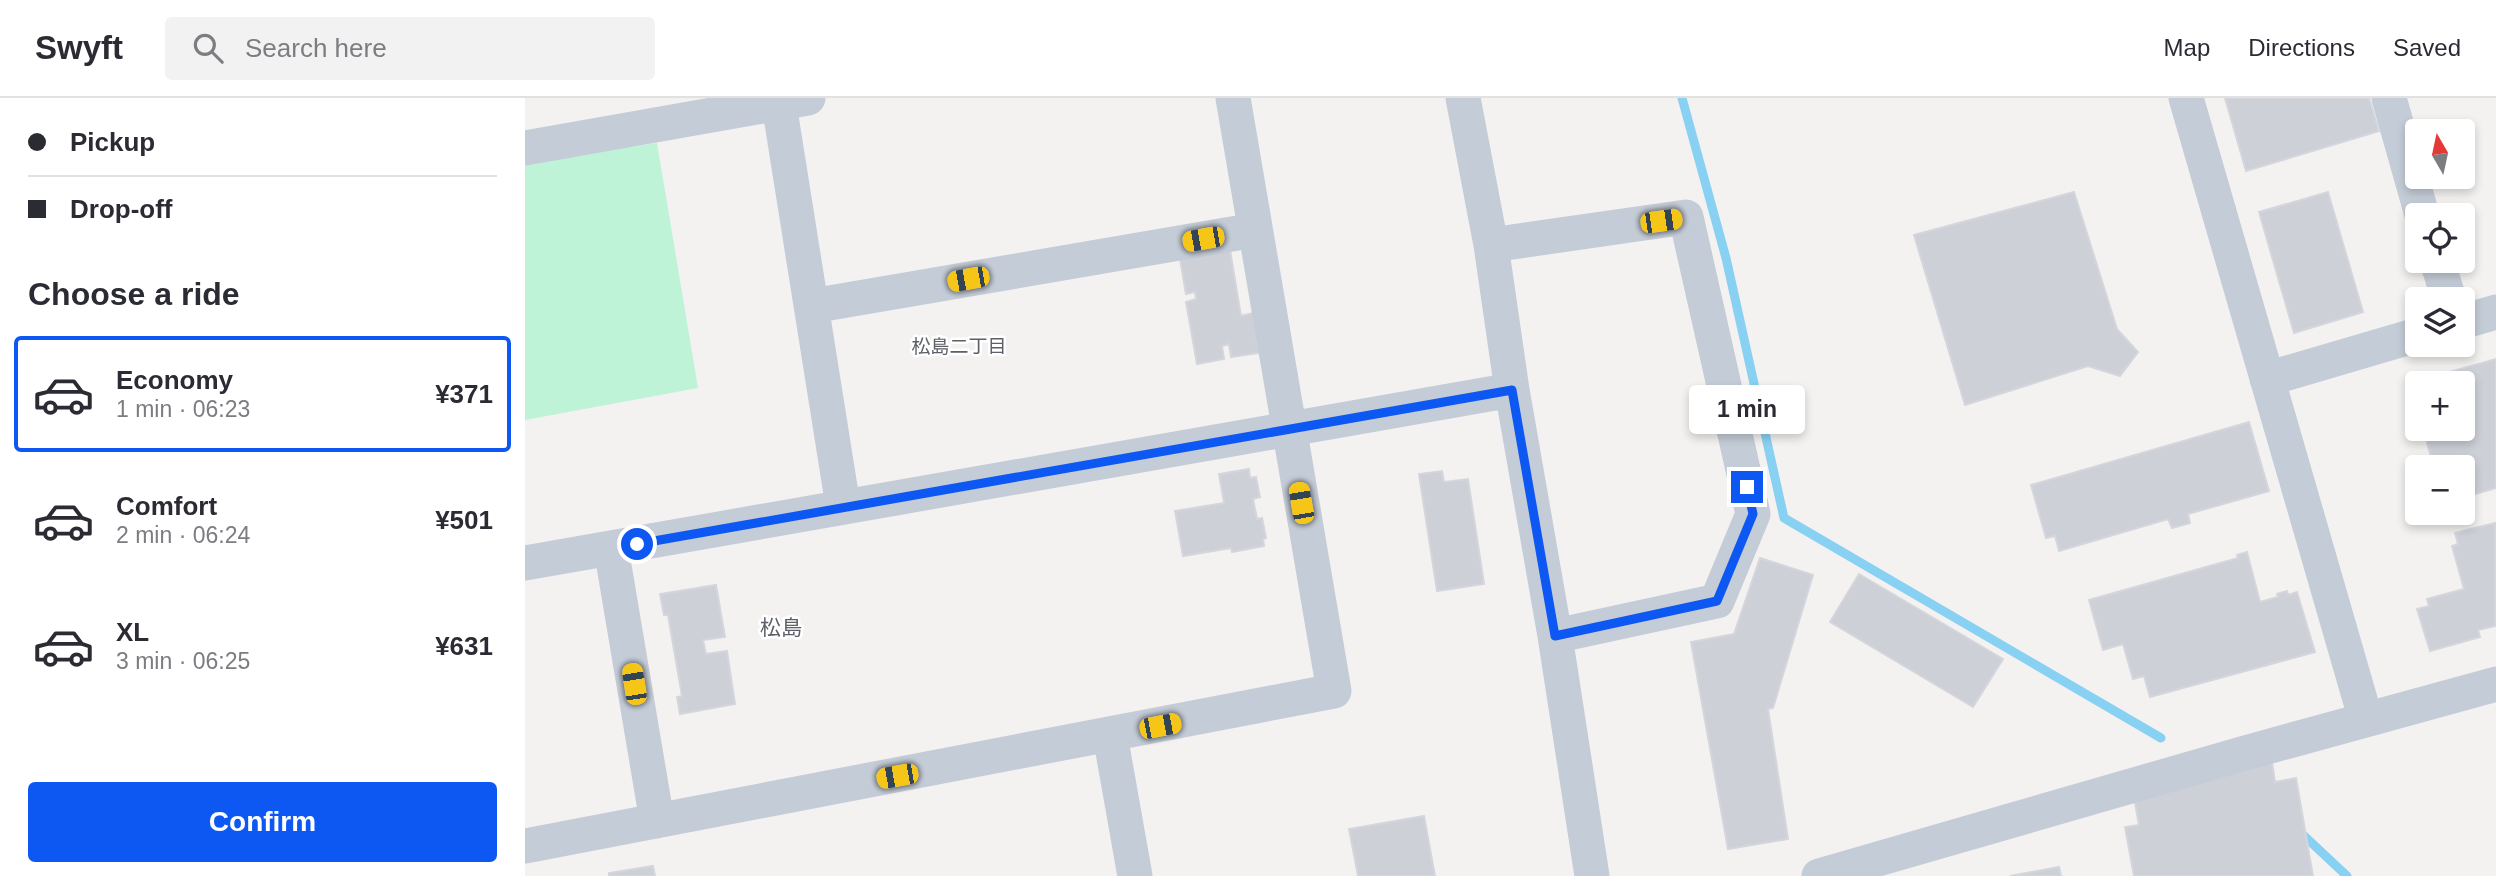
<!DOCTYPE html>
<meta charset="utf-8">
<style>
:root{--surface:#fff;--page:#f2f2f3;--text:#2b2b33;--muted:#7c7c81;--line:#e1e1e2;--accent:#0d58f2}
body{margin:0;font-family:Helvetica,"Noto Sans JP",sans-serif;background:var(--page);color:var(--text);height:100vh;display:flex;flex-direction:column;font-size:26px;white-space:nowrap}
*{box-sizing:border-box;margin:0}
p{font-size:23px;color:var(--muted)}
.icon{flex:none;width:38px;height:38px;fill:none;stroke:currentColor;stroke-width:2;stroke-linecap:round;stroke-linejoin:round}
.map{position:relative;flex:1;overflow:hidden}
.details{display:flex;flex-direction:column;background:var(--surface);width:525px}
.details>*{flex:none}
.top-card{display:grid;align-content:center;height:154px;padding:0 28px;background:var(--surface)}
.needle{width:46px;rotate:351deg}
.fabs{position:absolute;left:1880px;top:21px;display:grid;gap:14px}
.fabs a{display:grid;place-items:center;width:70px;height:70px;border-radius:7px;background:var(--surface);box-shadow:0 4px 10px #0003;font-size:35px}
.end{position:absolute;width:32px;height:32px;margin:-16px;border:9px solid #0d58f2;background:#fff;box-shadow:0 0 0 4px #fff}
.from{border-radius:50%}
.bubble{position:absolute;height:49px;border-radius:7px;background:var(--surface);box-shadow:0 4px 10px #0003;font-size:23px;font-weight:600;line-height:49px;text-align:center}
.car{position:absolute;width:21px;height:42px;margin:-21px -10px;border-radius:9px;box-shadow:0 0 5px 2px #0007;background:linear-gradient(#f5c518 24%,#345 0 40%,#f5c518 0 76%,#345 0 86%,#f5c518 0)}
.top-card b{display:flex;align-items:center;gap:24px;height:66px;font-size:26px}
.top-card b+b{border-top:2px solid var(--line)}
.top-card i{width:18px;height:18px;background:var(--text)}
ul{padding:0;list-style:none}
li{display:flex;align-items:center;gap:21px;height:116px;margin:0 14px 10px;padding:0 14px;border:4px solid transparent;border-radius:7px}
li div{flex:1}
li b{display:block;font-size:26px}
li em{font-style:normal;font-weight:600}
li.on{border-color:var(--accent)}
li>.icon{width:63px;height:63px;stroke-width:1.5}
h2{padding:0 28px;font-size:32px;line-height:84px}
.action{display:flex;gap:14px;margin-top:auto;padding:14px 28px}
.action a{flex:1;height:80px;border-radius:7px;background:var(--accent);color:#fff;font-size:28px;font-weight:600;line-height:80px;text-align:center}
header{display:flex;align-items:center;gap:42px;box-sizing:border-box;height:98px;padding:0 35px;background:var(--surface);border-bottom:2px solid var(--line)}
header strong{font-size:33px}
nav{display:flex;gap:38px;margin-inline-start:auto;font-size:24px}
.search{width:490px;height:63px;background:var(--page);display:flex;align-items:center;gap:18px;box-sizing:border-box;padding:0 24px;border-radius:7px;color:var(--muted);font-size:26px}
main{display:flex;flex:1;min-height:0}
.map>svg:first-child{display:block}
.green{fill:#bef3d8}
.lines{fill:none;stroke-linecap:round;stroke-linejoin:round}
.stream{stroke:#89d1f2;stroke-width:9}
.building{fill:#cdd0d7;stroke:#d5d6dd;stroke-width:2}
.minor{stroke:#c4ccd7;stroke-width:35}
.route{stroke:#0d58f2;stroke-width:9}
.labels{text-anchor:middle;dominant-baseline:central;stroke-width:5;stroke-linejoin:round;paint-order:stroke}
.neighbourhood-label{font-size:19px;fill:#5d6067;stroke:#fff}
.quarter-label{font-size:21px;fill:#5d6067;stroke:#fff}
</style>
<header>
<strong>Swyft</strong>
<div class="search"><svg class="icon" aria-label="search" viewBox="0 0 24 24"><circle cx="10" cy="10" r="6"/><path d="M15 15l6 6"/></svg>Search here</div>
<nav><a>Map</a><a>Directions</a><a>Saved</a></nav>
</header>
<main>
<section class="details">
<div class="top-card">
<b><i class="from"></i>Pickup</b>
<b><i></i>Drop-off</b>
</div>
<h2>Choose a ride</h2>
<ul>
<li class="on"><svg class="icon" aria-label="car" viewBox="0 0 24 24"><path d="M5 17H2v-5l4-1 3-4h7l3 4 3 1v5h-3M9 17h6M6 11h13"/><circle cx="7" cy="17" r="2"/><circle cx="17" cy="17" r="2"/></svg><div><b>Economy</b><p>1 min · 06:23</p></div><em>¥371</em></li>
<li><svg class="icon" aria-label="car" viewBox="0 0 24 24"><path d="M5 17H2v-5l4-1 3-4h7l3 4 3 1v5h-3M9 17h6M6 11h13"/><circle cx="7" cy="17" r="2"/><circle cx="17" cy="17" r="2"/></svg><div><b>Comfort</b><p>2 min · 06:24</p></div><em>¥501</em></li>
<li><svg class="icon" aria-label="car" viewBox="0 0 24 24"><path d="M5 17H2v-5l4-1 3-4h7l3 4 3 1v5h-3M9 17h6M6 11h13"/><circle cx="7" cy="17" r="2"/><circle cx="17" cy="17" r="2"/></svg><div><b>XL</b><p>3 min · 06:25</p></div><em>¥631</em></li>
</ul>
<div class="action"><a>Confirm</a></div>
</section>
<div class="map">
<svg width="1971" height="778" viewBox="0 0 1971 778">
<rect width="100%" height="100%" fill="#f4f2f1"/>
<!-- green -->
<path class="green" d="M132 45 173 290 0 322V65Z"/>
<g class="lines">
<!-- stream -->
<path class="stream" d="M1157 0 1201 160 1259 420 1636 640
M1775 734 1822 778"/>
</g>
<!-- building -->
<path class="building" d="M1700 0H1844L1854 33 1721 73Z
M1549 94 1592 231 1613 254 1595 278 1563 268 1440 307 1389 137Z
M1803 94 1838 214 1769 235 1734 114Z
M1803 94 1838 214 1769 235 1734 114Z
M705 152 716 218 728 215 734 255 706 259 704 246 697 248 699 261 672 266 661 204 671 201 670 194 661 196 655 161Z
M1971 261V390L1937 400V369H1909L1898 331H1937V285H1892V308L1885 285Z
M1724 324 1744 393 1663 416 1665 425 1647 430 1643 421 1534 453 1530 438 1521 440 1506 387Z
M724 371 725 380 731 379 735 399 728 401 732 421 737 420 741 440 738 441 739 448 707 454 706 450 658 458 650 413 699 405 694 376Z
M917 373 919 384 943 381 959 486 912 493 894 376Z
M1970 425V528L1953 532 1955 539 1905 553 1892 511 1904 508 1902 501 1939 491 1927 448 1933 446 1930 435Z
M1722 454 1735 504 1753 499 1752 496 1762 493 1763 497 1772 494 1790 554 1625 599 1619 578 1608 581 1598 546 1578 552 1564 502 1713 460 1712 457Z
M1235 460 1288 477 1248 610 1243 611 1263 741 1203 751 1166 544 1209 536Z
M1334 476 1478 561 1448 609 1305 524Z
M191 487 200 539 178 542 181 556 202 553 210 606 155 616 152 599 157 598 143 517H139L135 496Z
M1746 657 1750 684 1771 680 1788 778H1609L1600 729 1614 727 1606 683Z
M899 718 910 778H833L824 731Z
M128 768 130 778H84V775Z
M1534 769 1536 778H1485Z"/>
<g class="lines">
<!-- minor -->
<path class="minor" d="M938 0 966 147 987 292 1030 538 1067 778
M1661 0 1841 622
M1864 0 1897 117
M254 6 318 408
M0 50 283 0
M966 147 1161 119 1228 416 1192 503 1030 538
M1912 163 1924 201
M287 208 730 132
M1937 224 1971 214
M1742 281 1892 237
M86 450 132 723
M0 465 987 292
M585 637 610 778
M0 748 809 593 708 0
M1294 778 1720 655 1971 586"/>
</g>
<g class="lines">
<!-- route -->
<path class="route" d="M112 446 987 292 1030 538 1192 503 1228 416 1222 389"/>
</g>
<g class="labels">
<!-- neighbourhood labels -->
<g class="neighbourhood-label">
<text x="434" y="248">松島二丁目</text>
</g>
<!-- quarter labels -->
<g class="quarter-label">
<text x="256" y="529">松島</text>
</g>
</g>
</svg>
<div class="fabs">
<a><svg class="needle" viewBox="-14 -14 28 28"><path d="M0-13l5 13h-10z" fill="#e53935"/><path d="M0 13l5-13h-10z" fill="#7c7c81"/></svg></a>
<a><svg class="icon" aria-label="locate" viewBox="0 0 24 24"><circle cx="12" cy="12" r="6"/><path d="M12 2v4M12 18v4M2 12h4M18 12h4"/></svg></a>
<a><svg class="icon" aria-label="layers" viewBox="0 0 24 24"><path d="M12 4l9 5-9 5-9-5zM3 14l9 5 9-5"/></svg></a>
<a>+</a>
<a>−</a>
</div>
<i class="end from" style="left:112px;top:446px"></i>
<i class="end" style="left:1222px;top:389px"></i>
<div class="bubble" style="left:1164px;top:287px;width:116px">1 min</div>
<i class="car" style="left:1136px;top:123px;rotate:82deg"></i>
<i class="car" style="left:678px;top:141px;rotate:260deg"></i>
<i class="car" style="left:443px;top:181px;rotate:260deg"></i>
<i class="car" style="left:776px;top:405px;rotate:350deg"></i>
<i class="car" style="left:109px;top:586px;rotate:351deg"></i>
<i class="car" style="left:635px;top:628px;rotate:79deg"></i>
<i class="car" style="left:372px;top:678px;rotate:260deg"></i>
</div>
</main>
